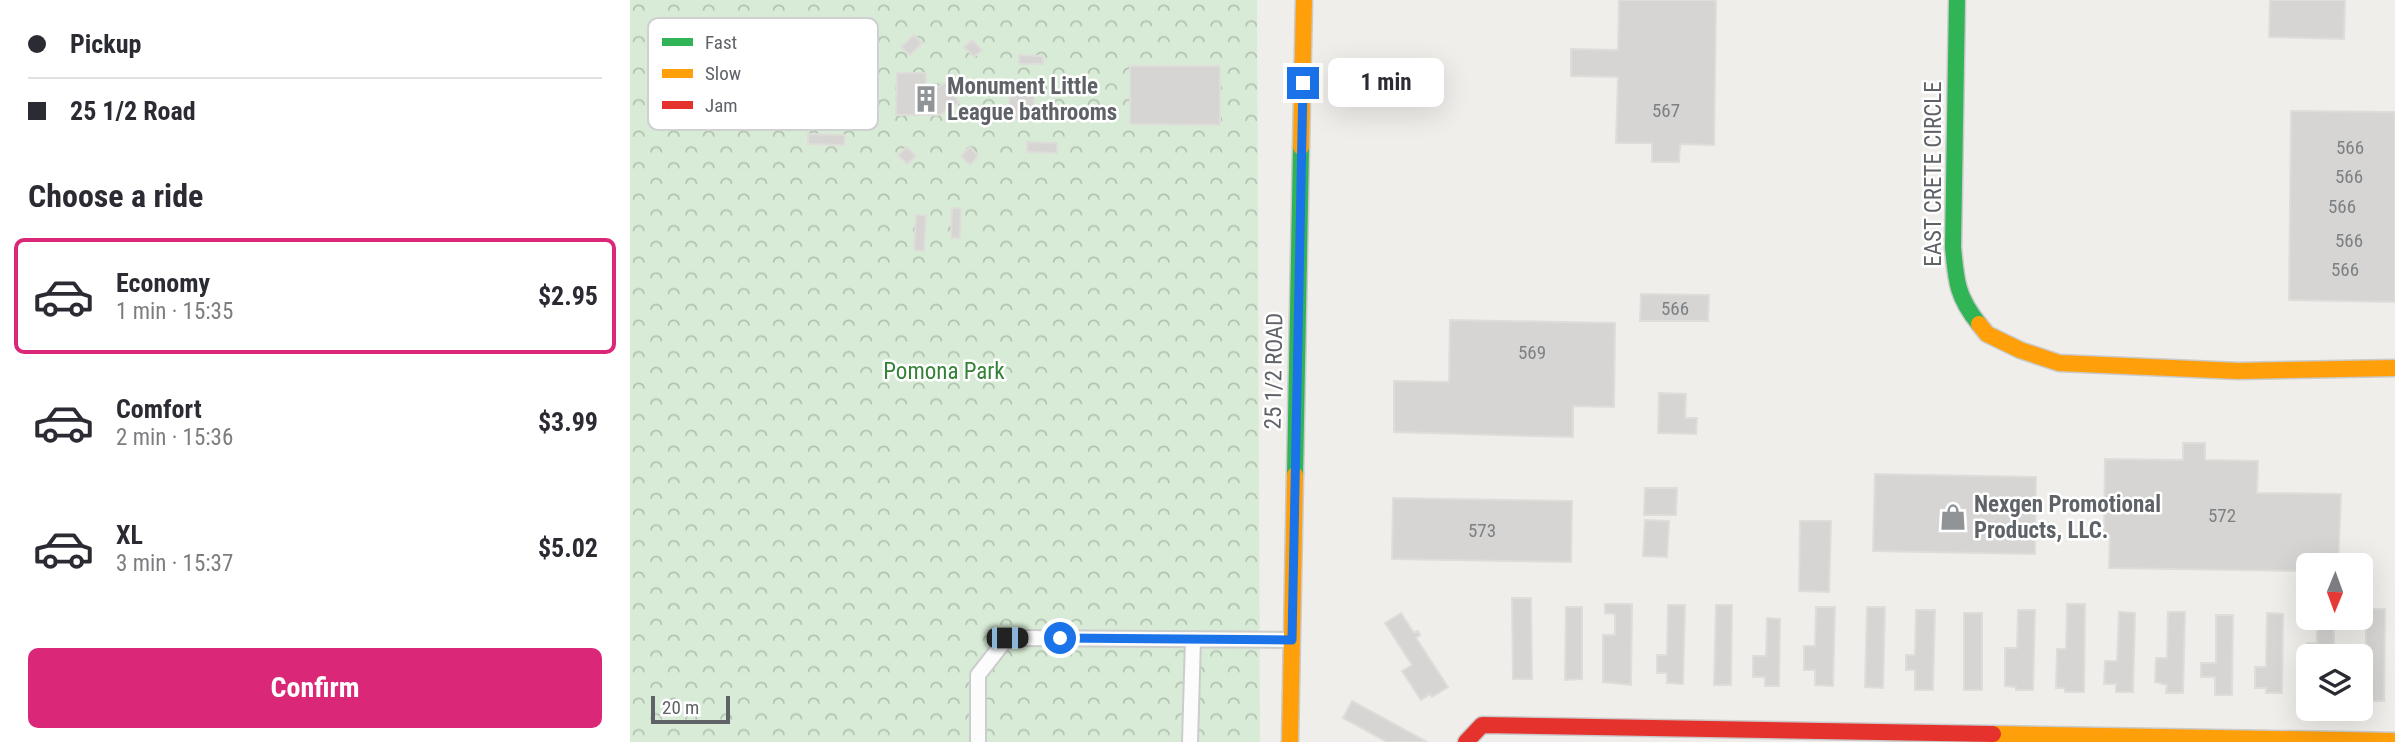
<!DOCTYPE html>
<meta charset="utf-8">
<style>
:root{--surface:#fff;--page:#f7f7f7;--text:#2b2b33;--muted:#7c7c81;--line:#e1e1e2;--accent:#db2777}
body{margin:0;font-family:"Roboto Condensed",sans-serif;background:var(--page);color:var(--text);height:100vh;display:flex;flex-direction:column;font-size:26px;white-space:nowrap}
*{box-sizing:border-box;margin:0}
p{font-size:23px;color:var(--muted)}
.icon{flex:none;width:38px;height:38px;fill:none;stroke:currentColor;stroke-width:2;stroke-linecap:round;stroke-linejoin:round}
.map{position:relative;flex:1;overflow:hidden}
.sheet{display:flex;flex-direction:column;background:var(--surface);width:630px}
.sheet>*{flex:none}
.hud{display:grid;align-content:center;height:154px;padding:0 28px;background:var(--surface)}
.needle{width:46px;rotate:181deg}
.controls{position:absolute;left:1666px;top:553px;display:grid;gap:14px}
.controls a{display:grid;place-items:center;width:77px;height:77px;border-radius:10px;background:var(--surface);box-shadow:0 7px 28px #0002;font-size:35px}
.scale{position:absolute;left:21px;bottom:18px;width:79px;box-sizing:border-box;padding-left:7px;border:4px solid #5f6368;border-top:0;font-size:19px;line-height:24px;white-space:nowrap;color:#5f6368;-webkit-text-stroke:5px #fff;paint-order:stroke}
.end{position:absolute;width:32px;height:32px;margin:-16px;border:9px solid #1a73e8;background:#fff;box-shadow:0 0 0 4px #fff}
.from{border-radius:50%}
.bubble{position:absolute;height:49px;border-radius:10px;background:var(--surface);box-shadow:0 7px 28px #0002;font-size:23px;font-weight:700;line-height:49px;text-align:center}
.car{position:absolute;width:21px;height:42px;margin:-21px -10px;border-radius:9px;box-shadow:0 0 5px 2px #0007;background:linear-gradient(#222 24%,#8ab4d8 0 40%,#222 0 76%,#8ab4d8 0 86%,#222 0)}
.hud b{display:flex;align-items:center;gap:24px;height:66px;font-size:26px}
.hud b+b{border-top:2px solid var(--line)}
.hud i{width:18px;height:18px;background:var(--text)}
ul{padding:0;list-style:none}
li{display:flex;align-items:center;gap:21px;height:116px;margin:0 14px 10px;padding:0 14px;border:4px solid transparent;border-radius:10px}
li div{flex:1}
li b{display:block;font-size:26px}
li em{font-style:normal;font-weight:700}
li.on{border-color:var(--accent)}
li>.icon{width:63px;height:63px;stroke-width:1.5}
h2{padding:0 28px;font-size:32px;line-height:84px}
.button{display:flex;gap:14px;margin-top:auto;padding:14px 28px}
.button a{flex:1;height:80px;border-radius:10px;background:var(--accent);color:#fff;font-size:28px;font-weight:700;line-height:80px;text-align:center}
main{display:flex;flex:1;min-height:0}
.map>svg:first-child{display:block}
.park{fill:url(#park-crowns)}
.building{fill:#d6d5d3;stroke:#deddd9;stroke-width:2}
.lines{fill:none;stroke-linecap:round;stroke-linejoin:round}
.lane-casing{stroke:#cbcccc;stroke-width:18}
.fast-casing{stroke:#cacacb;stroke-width:19}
.slow-casing{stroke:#cacacb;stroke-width:19}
.jam-casing{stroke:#cacacb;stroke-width:19}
.lane{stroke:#fdfcfc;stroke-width:14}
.fast{stroke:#30b455;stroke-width:16}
.slow{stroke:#ff9f0a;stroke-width:16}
.jam{stroke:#e5322d;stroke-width:16}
.route{stroke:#1a73e8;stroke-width:9}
.labels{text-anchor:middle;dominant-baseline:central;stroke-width:5;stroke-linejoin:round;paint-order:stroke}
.number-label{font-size:19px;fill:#7e8184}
.poi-label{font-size:23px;font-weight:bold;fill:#5f6368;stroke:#fff;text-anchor:start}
.street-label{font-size:23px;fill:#5f6368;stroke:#fff}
.park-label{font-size:23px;fill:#348238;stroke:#fff}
.key{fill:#fff;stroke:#cfd0d2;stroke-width:2}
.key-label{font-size:19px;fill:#5f6368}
</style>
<main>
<section class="sheet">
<div class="hud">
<b><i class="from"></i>Pickup</b>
<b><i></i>25 1/2 Road</b>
</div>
<h2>Choose a ride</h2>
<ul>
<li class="on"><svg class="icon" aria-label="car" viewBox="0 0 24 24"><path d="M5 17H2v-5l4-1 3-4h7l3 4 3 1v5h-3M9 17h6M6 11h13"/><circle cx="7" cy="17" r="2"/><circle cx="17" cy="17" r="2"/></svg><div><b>Economy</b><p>1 min · 15:35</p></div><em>$2.95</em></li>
<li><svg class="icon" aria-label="car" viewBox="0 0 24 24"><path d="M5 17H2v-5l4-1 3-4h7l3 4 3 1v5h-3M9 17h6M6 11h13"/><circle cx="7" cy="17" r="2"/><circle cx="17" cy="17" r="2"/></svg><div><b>Comfort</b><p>2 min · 15:36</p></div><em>$3.99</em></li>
<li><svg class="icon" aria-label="car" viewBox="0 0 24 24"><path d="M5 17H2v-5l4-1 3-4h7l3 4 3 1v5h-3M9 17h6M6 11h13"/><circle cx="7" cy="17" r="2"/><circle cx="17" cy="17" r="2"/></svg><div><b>XL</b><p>3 min · 15:37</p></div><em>$5.02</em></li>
</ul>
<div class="button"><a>Confirm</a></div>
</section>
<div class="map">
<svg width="1765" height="742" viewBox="0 0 1765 742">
<defs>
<pattern id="park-crowns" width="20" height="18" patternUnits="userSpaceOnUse" patternTransform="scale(1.75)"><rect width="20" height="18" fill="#d8ebd6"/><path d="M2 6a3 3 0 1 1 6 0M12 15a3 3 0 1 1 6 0" fill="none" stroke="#b2c2b1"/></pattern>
</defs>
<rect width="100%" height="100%" fill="#efeeea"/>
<!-- park -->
<path class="park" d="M0 0H627L630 742H0Z"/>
<!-- building -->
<path class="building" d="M989 0H1086L1084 145 1050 144 1049 162H1022V143H986L988 77 941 76V49L988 50Z
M1640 0H1715L1714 39 1639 37Z
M284 35 292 43 280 55 271 47Z
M342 40 352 50 344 57 334 47Z
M389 55 413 56V64H389Z
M500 66H590V125L500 124Z
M267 73H296V94L317 82 329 103 309 115H266Z
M380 94 404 95 403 120 378 119Z
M1661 111 1765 112V302L1659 300Z
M178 134 215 135 214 145 178 144Z
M397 142 427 143V153L397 152Z
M277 147 286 156 277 164 268 155Z
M340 147 348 156 340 165 331 156Z
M322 208H331L330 238H321Z
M286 215H296L294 251 284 250Z
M1011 294 1079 295 1078 321H1010Z
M820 320 985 323 984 407 943 406V437L764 432V381L819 382Z
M1029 393 1056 394 1055 418H1067L1066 434 1028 433Z
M1553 443H1575V460L1628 461 1627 493 1711 494 1708 565H1678V571L1479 568 1480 536H1474L1475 459 1553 460Z
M1245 474 1406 477 1405 554 1243 551Z
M1015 488H1047L1046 515H1014Z
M763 498 942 501 941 562 762 559Z
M1015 520 1039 521 1037 557 1013 556Z
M1170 521H1201L1199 592 1169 591Z
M882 598H901L902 679H883Z
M975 604H1002L1001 685 973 682V635H985V614L975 613Z
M1437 604H1455L1454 692H1435V688H1426L1427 649H1436Z
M1038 605H1055L1053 684 1037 683V673H1027V655H1037Z
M1086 605H1102L1101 685H1084Z
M936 607H952V679L935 680Z
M1186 607H1205L1203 686 1185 685V670H1174V646H1185Z
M1237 607H1255L1253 688 1235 687Z
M1736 609H1755L1754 701H1735L1736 687H1731V656H1725H1736Z
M1286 610H1305L1303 690H1285V670H1276V655H1285Z
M1388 610H1405L1403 690H1386V687L1375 686V648H1387Z
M1489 612 1505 613 1503 692H1486V684H1474L1475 661H1487Z
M1538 612H1555L1553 693H1536L1537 685 1525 682 1526 658H1537Z
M771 613 784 633 788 631 790 635 786 638 818 687 802 697 800 694 791 700 772 671 782 665 755 623Z
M1334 613H1352V690H1334Z
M1637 613 1653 614 1652 693H1636V688H1625V667H1636Z
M1586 615H1603L1602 695H1585V677H1571V663H1586Z
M1137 618 1150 619 1149 686H1135V677H1123V656H1136Z
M1687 618H1704V656H1678L1677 660V643H1687Z
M722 701 797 742H757L713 718Z"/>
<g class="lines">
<defs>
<path id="lane" d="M348 742V675L377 638 661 640
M560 742 563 639"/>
<path id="fast" d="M1327 0 1323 247C1326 281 1327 297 1349 324
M665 475 671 147"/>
<path id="slow" d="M671 147 674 0
M1349 324 1357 334 1390 350 1429 363 1608 371 1765 368
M1363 734 1765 741
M660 742 665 475"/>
<path id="jam" d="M836 742 852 725 1363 734"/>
</defs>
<!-- lane casing -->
<use href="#lane" class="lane-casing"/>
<!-- fast casing -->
<use href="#fast" class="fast-casing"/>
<!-- slow casing -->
<use href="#slow" class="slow-casing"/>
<!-- jam casing -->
<use href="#jam" class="jam-casing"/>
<!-- lane -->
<use href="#lane" class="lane"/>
<!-- fast -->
<use href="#fast" class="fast"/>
<!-- slow -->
<use href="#slow" class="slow"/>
<!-- jam -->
<use href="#jam" class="jam"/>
</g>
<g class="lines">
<!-- route -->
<path class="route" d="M430 638 662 640 673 83"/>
</g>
<!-- icons -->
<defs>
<symbol id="building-bare" viewBox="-9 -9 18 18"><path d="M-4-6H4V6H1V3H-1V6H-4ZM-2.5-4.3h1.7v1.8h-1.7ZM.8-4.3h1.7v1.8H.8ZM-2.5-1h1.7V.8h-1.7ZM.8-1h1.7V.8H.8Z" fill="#919496" stroke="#fff" stroke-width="2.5" paint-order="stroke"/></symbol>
<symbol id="shop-bare" viewBox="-9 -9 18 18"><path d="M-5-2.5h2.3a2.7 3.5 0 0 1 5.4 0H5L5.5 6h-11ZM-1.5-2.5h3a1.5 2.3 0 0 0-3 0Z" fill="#919496" stroke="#fff" stroke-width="2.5" paint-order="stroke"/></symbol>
</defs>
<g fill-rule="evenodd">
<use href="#building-bare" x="277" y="80" width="38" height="38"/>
<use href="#shop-bare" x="1304" y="498" width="38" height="38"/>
</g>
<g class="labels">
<!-- number labels -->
<g class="number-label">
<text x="1036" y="110">567</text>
<text x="1720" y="147">566</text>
<text x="1719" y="176">566</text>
<text x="1712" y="206">566</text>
<text x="1719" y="240">566</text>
<text x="1715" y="269">566</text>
<text x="1045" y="308">566</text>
<text x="902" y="352">569</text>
<text x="1592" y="515">572</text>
<text x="852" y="530">573</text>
</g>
<!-- poi labels -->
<g class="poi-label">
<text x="317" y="86">Monument Little<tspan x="317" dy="26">League bathrooms</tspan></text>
<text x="1344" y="504">Nexgen Promotional<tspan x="1344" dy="26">Products, LLC.</tspan></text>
</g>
<!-- street labels -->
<g class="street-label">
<text transform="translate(1303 174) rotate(-90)">EAST CRETE CIRCLE</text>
<text transform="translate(644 371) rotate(-89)">25 1/2 ROAD</text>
</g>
<!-- park labels -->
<g class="park-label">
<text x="314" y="371">Pomona Park</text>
</g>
</g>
<!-- legend -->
<rect x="18" y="18" width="230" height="112" rx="10" class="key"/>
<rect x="32" y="38" width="31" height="8" fill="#30b455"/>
<rect x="32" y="69" width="31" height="9" fill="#ff9f0a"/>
<rect x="32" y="101" width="31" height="8" fill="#e5322d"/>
<g class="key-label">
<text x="75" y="49">Fast</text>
<text x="75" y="80">Slow</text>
<text x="75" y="112">Jam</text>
</g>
</svg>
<div class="controls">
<a><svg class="needle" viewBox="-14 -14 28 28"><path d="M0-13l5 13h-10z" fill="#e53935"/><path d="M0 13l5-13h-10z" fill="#7c7c81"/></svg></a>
<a><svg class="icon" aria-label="layers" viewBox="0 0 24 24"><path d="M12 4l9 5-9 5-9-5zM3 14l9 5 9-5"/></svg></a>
</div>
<div class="scale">20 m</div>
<i class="end from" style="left:430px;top:638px"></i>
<i class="end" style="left:673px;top:83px"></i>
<div class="bubble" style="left:698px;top:58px;width:116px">1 min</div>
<i class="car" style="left:377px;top:638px;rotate:90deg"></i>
</div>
</main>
